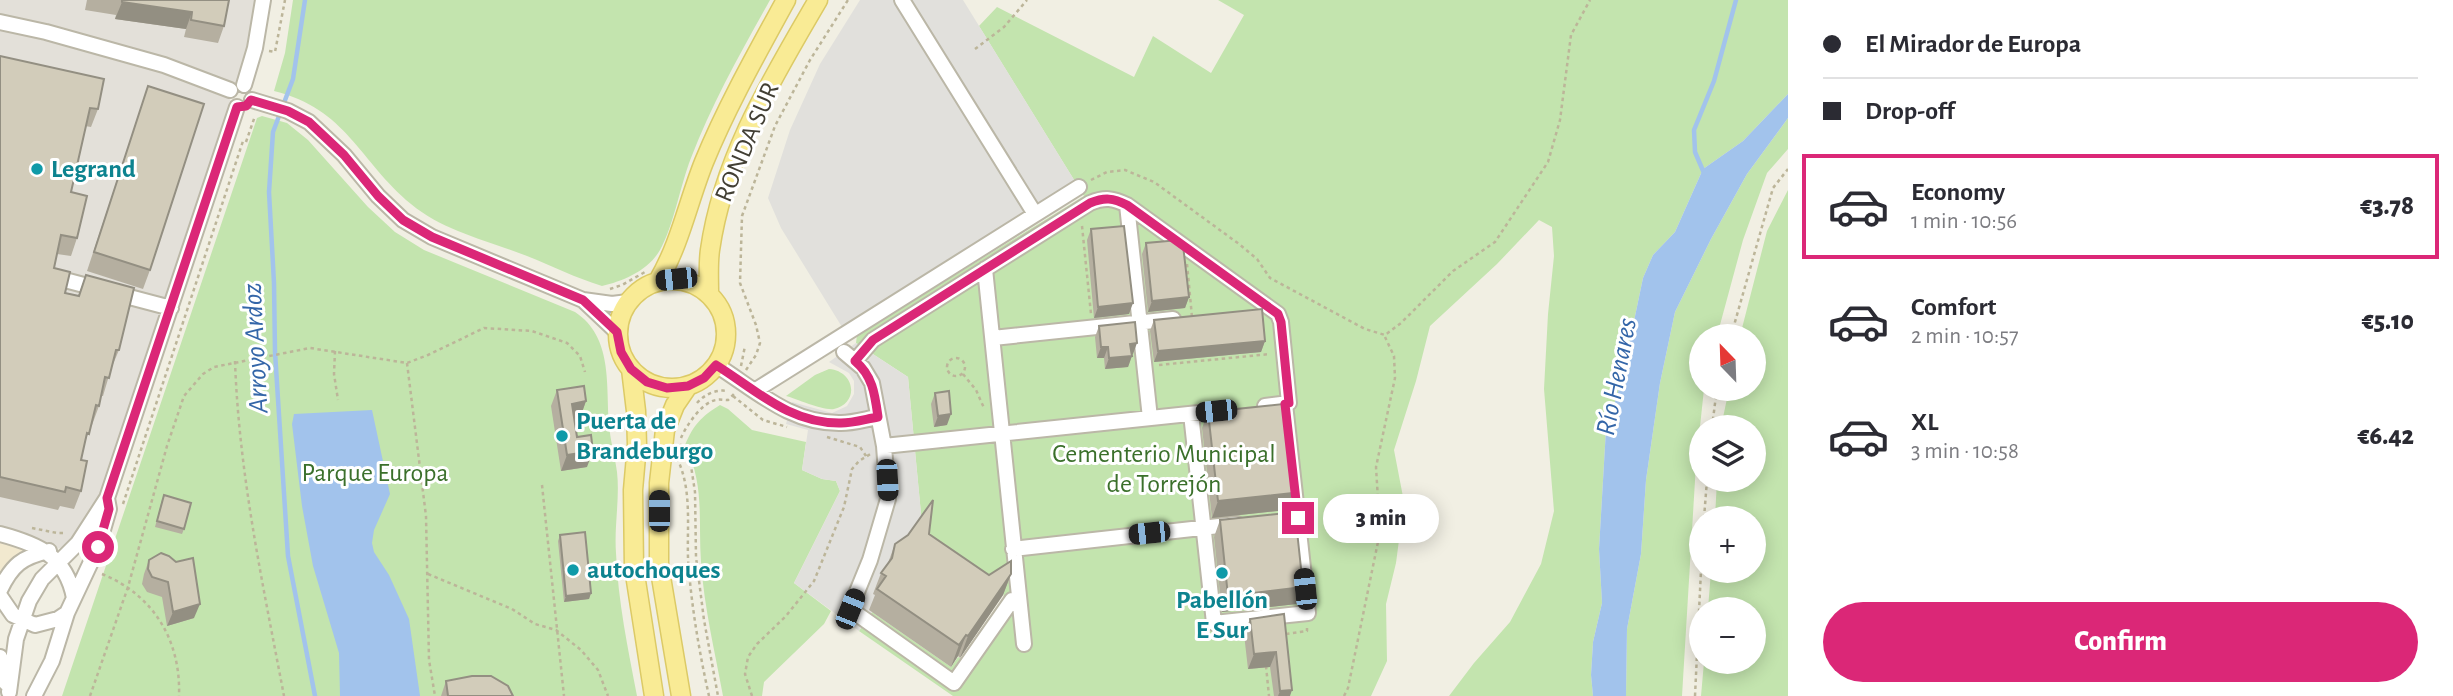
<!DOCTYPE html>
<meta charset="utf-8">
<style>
:root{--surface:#fff;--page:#f2f2f3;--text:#2b2b33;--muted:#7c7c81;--line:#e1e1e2;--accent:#db2777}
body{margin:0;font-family:"Alegreya Sans",sans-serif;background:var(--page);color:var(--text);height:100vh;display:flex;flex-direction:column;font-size:26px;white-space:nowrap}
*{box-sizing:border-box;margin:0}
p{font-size:23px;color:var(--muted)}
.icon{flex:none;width:38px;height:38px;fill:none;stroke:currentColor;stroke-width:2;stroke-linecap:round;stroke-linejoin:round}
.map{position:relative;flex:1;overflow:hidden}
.panel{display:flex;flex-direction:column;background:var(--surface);width:665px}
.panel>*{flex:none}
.top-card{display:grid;align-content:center;height:154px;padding:0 35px;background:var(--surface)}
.needle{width:46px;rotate:337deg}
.buttons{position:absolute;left:1689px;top:324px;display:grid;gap:14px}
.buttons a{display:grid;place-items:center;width:77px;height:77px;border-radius:50%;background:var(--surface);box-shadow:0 4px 18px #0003;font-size:35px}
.end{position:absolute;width:32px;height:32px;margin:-16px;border:9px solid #db2777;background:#fff;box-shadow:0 0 0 4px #fff}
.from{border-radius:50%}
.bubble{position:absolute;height:49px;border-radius:24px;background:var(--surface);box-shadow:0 4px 18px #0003;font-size:23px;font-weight:800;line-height:49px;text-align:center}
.car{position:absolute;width:21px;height:42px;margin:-21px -10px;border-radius:9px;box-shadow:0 0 5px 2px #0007;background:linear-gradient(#222 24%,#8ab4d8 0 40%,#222 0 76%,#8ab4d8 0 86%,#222 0)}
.top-card b{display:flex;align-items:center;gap:24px;height:66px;font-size:26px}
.top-card b+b{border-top:2px solid var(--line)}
.top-card i{width:18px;height:18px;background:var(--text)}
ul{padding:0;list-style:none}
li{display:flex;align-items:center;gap:21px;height:105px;margin:0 14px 10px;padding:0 21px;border:4px solid transparent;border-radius:0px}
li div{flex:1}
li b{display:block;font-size:26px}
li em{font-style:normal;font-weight:800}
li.on{border-color:var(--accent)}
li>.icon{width:63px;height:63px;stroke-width:1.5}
.cta{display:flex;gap:14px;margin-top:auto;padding:14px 35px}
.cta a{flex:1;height:80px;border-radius:42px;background:var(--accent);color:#fff;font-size:28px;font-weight:800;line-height:80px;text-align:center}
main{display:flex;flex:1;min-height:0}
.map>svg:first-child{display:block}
.commercial{fill:#f2e9cf}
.industrial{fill:#e3e0d9}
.green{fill:#c3e4ae}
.parking{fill:#e1e0dc}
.water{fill:#a2c3ec}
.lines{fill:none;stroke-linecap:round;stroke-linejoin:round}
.stream{stroke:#a2c3ec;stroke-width:4.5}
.minor-casing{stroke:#bbb7a7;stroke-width:18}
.major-casing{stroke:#dcca66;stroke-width:21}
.path{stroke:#bcb599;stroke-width:2.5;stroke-dasharray:3.5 3.5;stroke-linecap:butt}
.minor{stroke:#fff;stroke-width:14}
.major{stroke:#f9eb95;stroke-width:18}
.wall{fill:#b5afa0}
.shaded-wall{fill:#938f82}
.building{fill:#d2ccba;stroke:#938f82;stroke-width:2}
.route{stroke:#db2777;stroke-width:9}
.culture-dot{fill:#0f9aa8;stroke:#fff;stroke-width:2.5}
.labels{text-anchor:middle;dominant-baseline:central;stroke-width:6;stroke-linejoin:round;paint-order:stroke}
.street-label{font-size:26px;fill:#423f34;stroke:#fff}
.culture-label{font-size:26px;font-weight:bold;fill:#0d838f;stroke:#fff;text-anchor:start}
.park-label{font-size:26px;fill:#3b702b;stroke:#fff}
.water-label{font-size:28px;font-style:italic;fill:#3466a8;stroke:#fff}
</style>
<main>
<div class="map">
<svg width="1788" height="696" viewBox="0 0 1788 696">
<rect width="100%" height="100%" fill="#f1efe3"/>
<!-- commercial -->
<path class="commercial" d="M0 534 45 552 31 556 0 590Z"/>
<!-- industrial -->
<path class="industrial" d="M0 0H263L240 84 232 87 228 96 233 105 107 498 78 543 45 552 0 534Z"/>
<!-- green -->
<path class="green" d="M293 0H770C741 52 712 103 691 158 680 186 674 225 660 250 648 271 623 281 602 286 576 278 552 266 527 256 489 241 443 231 411 204 359 161 347 109 274 91L285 53Z
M1218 0H1788V94L1743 141 1703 169 1675 232 1653 255 1643 278 1621 383 1606 429 1599 549 1602 603 1593 642 1591 675 1593 696H1449L1474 663 1510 622 1541 564 1554 511 1544 389 1548 314 1554 256 1552 227 1539 220 1497 264 1430 326 1416 381 1394 450 1404 502 1396 563 1386 604 1387 661 1371 696H953L859 631 872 612 951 667 958 657 962 659 1004 600 1003 588 921 555 922 524 908 377 856 343 857 335 1084 196 979 26 997 7 1134 77 1153 36 1211 73 1244 15Z
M262 116 287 123 308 140 368 207 395 232 424 250 575 312C613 337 606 384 609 424 610 440 615 456 617 472 620 498 614 526 616 553 618 601 628 649 637 696H62L257 118Z
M1788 118V149L1767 173 1743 240 1717 336H1701V388L1704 389 1696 464 1682 696H1626L1627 629 1641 554 1646 480 1660 383 1675 312 1711 239 1747 174Z
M1788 190V696H1701L1704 662H1754V609H1708L1711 571 1754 570V518H1715L1717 480H1754V427H1721L1729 389 1754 388V336H1740L1767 231Z
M829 369C855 371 860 403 834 409 824 411 797 399 786 396L815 375Z
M720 405 728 409 752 430 806 442 802 470 822 479 836 481 840 491 794 583 831 611 824 624 764 682 762 696H723C715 652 704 607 701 562 698 519 705 485 685 445 694 424 701 417 720 405Z"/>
<!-- parking -->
<path class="parking" d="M860 0H963L1076 183 858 332 842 327 781 228 768 198 790 130 820 64Z
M856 343 908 377 922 524 869 610 872 612 859 631 794 583 840 491 836 481 822 479 802 470 808 430 786 424 792 402 832 413 847 406 854 394V381L849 373 829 362Z"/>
<!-- water -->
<path class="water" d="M1788 94V118L1747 174 1711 239 1675 312 1660 383 1646 480 1641 554 1627 629 1626 696H1593L1591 675 1593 642 1602 603 1599 549 1606 429 1621 383 1643 278 1653 255 1675 232 1703 169 1743 141Z
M372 410 390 494 374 530 372 543 374 552 389 575 409 619 420 696H340L339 653 313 566 302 506 292 424 294 414Z"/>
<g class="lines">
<!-- stream -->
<path class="stream" d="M305 0 293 79 273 132 269 192 274 283 275 352 288 556 315 696
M1704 173 1695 152 1694 130 1714 81 1736 0"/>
<defs>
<path id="minor" d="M902 0 1035 214
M0 22 46 32 164 65 230 90
M244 85 255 48 263 0
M252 100 288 111 309 122 344 155 378 196 403 220 432 237 583 300 612 304 628 302
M1127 205 1150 418
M985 269 1024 644
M61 279 171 308
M583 300 617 332
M993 338 1173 319
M844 352 863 368 872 383 884 446 888 499 870 560 850 609 954 683 1012 600H1019
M855 361 873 340 1090 203C1105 197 1113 198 1127 205L1278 314 1281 322 1289 403 1265 406
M716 365C756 390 790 424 841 423 853 423 866 419 878 417
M756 390 1079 187
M1191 414 1214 623 1308 613 1285 404
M884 446 1227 410
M0 534C38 544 66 556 74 598
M1013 549 1237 524
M0 590C12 565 22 557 49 551
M0 596 13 615 35 625 58 619 67 613
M0 657 6 683
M9 692 16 639 29 601 42 579 78 543 107 498 237 107
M34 696 52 661 67 613 98 547 109 509 107 498"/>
<path id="major" d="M618 334a54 54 0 1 1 108 0a54 54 0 1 1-108 0Z
M658 281C680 244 688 202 704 162 727 106 757 53 786 0
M709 293C709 279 708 264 710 250 723 158 772 79 818 0
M631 369 636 411 637 445 633 490 634 568 654 696
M681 696 659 565V483L665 430 675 405 688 386"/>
</defs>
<!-- minor casing -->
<use href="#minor" class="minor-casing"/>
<!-- major casing -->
<use href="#major" class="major-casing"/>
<!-- path -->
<path class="path" d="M975 49 1004 27 1027 0
M269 51 275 52 285 0
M246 142 255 116
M1091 180 1107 172 1125 170 1154 182 1239 244 1257 259 1270 278 1365 329 1385 335 1401 323 1453 271 1495 242 1548 162 1560 120 1571 35 1590 0
M1082 226 1091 314
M1187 264 1192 317
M610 289 622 285 645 272
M1731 336 1773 188 1788 169
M335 351 334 374 338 400
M947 367a9 9 0 1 1 18 0a9 9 0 1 1-18 0Z
M235 361C239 475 263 585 284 696
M407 363 426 516 429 660 435 696
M1159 365 1270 354
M741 366 745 346
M746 370 756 355 760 343 756 325 740 283 742 216 775 126 810 60 848 0
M963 374 976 390 984 408
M733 396 763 420 787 427
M697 403C705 394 716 389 728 391
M1712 427 1717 388
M602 430 617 428
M827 437 860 447 866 456
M681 438C686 426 702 402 716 400 720 399 724 400 728 400L734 394
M680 444 691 466 695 492 696 557 704 620 718 696
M677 458C692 489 687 524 688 558 691 604 699 651 709 696
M542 485 564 696
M123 504 243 141
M1704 518 1707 480
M32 528 57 533H66
M102 574C154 595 181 641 179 696
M428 574 512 609 535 624 556 630 581 650 598 670 608 696
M1286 634 1307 631V628
M1266 666 1269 696
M90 696 128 587 167 446 184 396 203 374 214 367 310 348 407 363 428 355 484 328 532 331 567 343 580 356 585 372
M752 696 745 674 748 657 757 644 786 616 814 581 844 507 852 469 859 461 872 453
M1344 696 1348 688 1380 532 1376 467 1395 378 1394 356 1385 337
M1695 696 1701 570"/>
<!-- minor -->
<use href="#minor" class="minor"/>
<!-- major -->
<use href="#major" class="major"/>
</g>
<!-- wall -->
<path class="wall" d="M87 0H229L224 26 218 43 184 37 186 29 115 19 116 15 85 10Z
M0 56 98 109 91 127 85 126 71 192 77 238 71 256 57 254 54 268 65 293 78 296 86 275 119 350 111 369 103 396H101L99 406 92 425 91 424 83 449 81 460V491L74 509 60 506 58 510 0 497Z
M148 86 150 270 143 289 87 271Z
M1091 229 1129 314 1094 318 1087 240Z
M1146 243 1179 246 1189 297 1185 308 1148 312 1142 254Z
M1154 320 1265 341 1261 352 1154 362 1150 331Z
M1099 326 1133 354 1132 355 1128 367 1105 369 1104 358H1097L1095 337Z
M557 390 586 401 580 418 574 419 577 437 587 467 561 471 551 406Z
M935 393 947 425 934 427 931 404Z
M1208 412 1287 510 1212 518 1202 428Z
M162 500 184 529 182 534 155 527Z
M1220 520 1297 604 1222 612 1214 537Z
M929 534 989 575 1011 574 1003 595 960 658 958 656 951 667 869 610 875 595 873 594 881 573 888 563 895 544Z
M560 535 591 593 589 599 564 602 558 541Z
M161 553 194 618 167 626 162 597 147 592 142 584 144 574 149 560Z
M1284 614 1290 696H1274L1270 667 1248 669 1244 634 1250 619Z
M446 681 513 696H441Z"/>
<!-- shaded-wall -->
<path class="shaded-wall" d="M122 2 192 12 186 29 115 19Z
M1189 297 1185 308 1148 312 1152 301Z
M1133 303 1129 314 1094 318 1098 307Z
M1265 341 1261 352 1154 362 1158 351Z
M1137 343 1133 354 1126 355 1130 344Z
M1101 347H1108L1104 358H1097Z
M1132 356 1128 367 1105 369 1109 358Z
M586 401 580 418 566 420 572 404Z
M951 414 947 425 934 427 938 416Z
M593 451 587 467 561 471 567 455Z
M1293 493 1287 510 1212 518 1218 501Z
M1011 574 1003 595 960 658 968 636Z
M1303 587 1297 604 1222 612 1228 596Z
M591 593 589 599 564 602 566 596Z
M200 604 194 618 167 626 173 612Z
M966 635 958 656 951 667 959 645Z
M1276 652 1270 667 1248 669 1254 654Z
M1292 690 1290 696H1278L1280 691Z"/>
<!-- building -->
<path class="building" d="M122 0H229L224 26 191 20 192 12 122 2Z
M0 56 104 79 98 109 90 108 71 192 87 196 77 238 61 235 54 268 70 272 65 293 79 296 86 275 134 288 119 350H116L109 378 105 377 99 406 96 405 89 434 87 433 81 460 87 461 81 491 66 487 65 492 0 477Z
M148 86 204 104 150 270 94 252Z
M1124 226 1133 303 1098 307 1091 229Z
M1179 240V246L1183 245 1189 297 1152 301 1146 243Z
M1262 309 1265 341 1158 351 1154 320Z
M1135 322 1137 343 1130 344 1132 356 1109 358 1108 347H1101L1099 326Z
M584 386 586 401 572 404 577 437 591 435 593 451 567 455 557 390Z
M949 391 951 414 938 416 935 393Z
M1283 404 1293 493 1218 501 1208 412Z
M164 495 191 503 184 529 157 521Z
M933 500 929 534 989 575 1011 561V574L968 636 966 635 959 645 877 589 886 576 881 573 892 558 895 544 908 535Z
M1295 512 1303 587 1228 596 1220 520Z
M585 532 591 593 566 596 560 535Z
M161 553 169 556 176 562 193 558 200 604 173 612 168 582 152 577 148 569 149 560Z
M1284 614 1292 690 1280 691 1276 652 1254 654 1250 619Z
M472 676H491L508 686 513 696H448L446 681Z"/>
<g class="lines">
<!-- route -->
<path class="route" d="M98 547 109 509 107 498 237 107 246 106 251 100 288 111 309 122 344 155 378 196 403 220 432 237 583 300 617 332 621 352 631 369 647 382 667 388 688 386 704 378 716 365C756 390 790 424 841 423 853 423 866 419 878 417 875 395 873 376 855 361L873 340 1090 203C1105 197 1113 198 1127 205L1278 314 1281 322 1289 403 1285 404 1298 518"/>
</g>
<!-- markers -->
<g class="culture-dot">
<circle cx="37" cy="169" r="7"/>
<circle cx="562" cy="436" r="7"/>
<circle cx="573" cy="570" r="7"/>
<circle cx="1222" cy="573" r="7"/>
</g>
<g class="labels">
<!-- street labels -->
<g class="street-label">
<text transform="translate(747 142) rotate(-67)">RONDA SUR</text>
</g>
<!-- culture labels -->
<g class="culture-label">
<text x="51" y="169">Legrand</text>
<text x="576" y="421">Puerta de<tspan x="576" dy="30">Brandeburgo</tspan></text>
<text x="587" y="570">autochoques</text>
<text x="1222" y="600" text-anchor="middle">Pabellón<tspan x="1222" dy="30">E Sur</tspan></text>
</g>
<!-- park labels -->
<g class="park-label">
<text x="1164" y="454">Cementerio Municipal<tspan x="1164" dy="30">de Torrejón</tspan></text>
<text x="375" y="473">Parque Europa</text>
</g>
<!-- water labels -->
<g class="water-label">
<text transform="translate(256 348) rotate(-93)">Arroyo Ardoz</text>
<text transform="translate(1617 377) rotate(-79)">Río Henares</text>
</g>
</g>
</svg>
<div class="buttons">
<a><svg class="needle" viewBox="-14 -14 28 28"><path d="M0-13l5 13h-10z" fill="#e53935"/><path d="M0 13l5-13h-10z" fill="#7c7c81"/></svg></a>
<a><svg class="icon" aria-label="layers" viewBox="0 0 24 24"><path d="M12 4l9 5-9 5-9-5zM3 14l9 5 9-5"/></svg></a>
<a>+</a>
<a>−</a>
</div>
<i class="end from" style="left:98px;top:547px"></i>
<i class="end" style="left:1298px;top:518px"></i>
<div class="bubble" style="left:1323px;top:494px;width:116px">3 min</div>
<i class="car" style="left:676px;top:279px;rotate:264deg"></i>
<i class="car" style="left:1216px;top:411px;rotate:264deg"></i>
<i class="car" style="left:887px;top:480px;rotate:177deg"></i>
<i class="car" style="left:659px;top:511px;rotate:0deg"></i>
<i class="car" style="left:1149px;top:533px;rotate:264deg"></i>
<i class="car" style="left:1305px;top:589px;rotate:354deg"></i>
<i class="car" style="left:850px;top:609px;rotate:22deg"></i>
</div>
<section class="panel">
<div class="top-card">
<b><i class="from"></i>El Mirador de Europa</b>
<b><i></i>Drop-off</b>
</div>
<ul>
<li class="on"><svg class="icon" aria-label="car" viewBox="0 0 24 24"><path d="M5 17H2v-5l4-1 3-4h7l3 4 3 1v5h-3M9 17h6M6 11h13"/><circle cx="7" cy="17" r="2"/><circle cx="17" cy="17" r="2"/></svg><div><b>Economy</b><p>1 min · 10:56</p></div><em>€3.78</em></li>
<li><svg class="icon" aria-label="car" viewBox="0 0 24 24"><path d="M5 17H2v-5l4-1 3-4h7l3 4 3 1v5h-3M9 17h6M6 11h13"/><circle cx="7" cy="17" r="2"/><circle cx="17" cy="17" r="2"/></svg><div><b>Comfort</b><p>2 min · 10:57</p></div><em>€5.10</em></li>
<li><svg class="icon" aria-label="car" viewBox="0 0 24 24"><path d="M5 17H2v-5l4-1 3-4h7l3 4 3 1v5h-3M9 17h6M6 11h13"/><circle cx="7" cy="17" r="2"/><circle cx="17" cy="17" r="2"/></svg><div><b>XL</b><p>3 min · 10:58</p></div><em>€6.42</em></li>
</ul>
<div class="cta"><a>Confirm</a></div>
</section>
</main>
